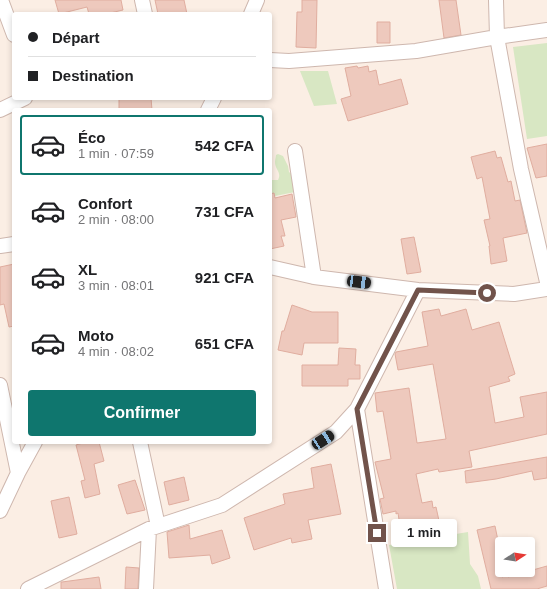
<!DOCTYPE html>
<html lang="fr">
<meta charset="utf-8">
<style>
:root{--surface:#fff;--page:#f6f6f6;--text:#202124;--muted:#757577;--line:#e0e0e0;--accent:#0f766e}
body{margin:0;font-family:Arial,sans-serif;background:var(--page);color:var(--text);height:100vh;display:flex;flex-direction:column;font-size:15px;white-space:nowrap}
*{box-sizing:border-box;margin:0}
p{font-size:13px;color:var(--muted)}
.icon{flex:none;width:22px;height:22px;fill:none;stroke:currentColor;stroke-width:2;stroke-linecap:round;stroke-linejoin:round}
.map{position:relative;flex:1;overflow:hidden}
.panel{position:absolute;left:12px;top:108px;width:260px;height:336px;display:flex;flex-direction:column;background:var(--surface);border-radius:4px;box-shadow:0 2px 6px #0003}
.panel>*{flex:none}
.guide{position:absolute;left:12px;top:12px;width:260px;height:88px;border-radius:4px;box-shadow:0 2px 6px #0003;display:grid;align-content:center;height:88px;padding:0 16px;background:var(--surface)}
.needle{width:26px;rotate:78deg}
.fabs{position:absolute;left:495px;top:537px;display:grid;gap:8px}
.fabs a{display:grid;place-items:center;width:40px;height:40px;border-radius:4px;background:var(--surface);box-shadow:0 2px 6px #0003;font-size:20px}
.end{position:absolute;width:18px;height:18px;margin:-9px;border:5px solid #71534b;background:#fff;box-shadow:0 0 0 2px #fff}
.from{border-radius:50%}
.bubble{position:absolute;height:28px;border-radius:4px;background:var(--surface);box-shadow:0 2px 6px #0003;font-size:13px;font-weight:700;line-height:28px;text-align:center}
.car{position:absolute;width:12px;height:24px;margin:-12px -6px;border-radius:5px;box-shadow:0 0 3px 1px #0007;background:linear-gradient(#222 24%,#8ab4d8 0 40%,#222 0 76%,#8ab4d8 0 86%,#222 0)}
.guide b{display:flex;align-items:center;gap:14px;height:38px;font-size:15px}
.guide b+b{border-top:1px solid var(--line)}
.guide i{width:10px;height:10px;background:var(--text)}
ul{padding:7px 0 0;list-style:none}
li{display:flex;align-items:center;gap:12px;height:60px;margin:0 8px 6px;padding:0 8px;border:2px solid transparent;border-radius:4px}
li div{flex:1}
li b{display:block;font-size:15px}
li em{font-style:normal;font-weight:700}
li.on{border-color:var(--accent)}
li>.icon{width:36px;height:36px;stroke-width:1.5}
.primary-button{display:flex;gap:8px;margin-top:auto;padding:8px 16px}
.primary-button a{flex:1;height:46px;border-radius:4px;background:var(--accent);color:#fff;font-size:16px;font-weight:700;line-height:46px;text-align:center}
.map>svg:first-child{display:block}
.green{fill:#d8e7c3}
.building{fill:#eec9bd;stroke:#e0ad9f}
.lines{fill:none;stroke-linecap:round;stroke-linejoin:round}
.minor-casing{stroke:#ceb7ae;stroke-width:16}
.minor{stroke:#fff;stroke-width:14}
.route{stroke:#71534b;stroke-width:5}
</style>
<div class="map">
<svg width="547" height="589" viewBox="0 0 547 589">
<rect width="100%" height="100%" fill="#fbeee4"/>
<!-- green -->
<path class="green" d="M547 43V136L527 139 513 47Z
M300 71H328L337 104 314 106Z
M278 154 283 156 288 166 289 172 294 176 295 192 270 197V180H278C282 172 275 170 275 162 275 161 276 156 276 155Z
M468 532 470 564 478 576 481 589H397L389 545Z"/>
<!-- building -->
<path class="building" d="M55 0H121L123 10 106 14H89L87 7 59 14Z
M155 0H184L187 14H158Z
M302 0H317L316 48 296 47 297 12H302Z
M439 0H456L461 35 444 38Z
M377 22H390V43H377Z
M357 66 358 68 368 66 369 72 376 70 379 85 401 79 408 104 348 121 341 99 351 96 345 68Z
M119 98H151L152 110H119Z
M547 144V176L536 178 527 148Z
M495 151 497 158 501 157 508 182 511 181 515 201 520 200 527 233 503 238 507 261 491 264 489 246H490L484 220 490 219 482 177 477 179 471 157Z
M274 193 275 198 292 194 296 217 281 220 285 236H281L284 246 270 249V194Z
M414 237 421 272 407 274 401 239Z
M14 264V326L9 327 4 304 0 305V267Z
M292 305 312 312H338V343H304L302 355 278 350 282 331H284Z
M439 309 441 316 466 309 472 330 499 322 515 374 508 377 510 381 489 387 495 423 524 417 520 397 547 392V434L469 451 472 467 439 472 438 469 416 474 422 503 432 501 433 508 436 507 441 530 437 531 438 533 402 539 398 513 396 514V511L383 514 380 499 384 498 375 462 391 459 383 411 377 412 375 393 409 388 417 443 446 439 433 364 398 370 395 354 396 352 428 346 422 312Z
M339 348 356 349 355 365H360V379H348V386H302V365H338Z
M86 442H99L104 461 94 464 100 494 85 498 81 481 85 480 76 445Z
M547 457V478L534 480 532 471 496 479 466 483 465 471Z
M331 464 341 514 308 520 312 539 292 543 291 538 254 550 244 518 285 504 283 494 314 488 311 468Z
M184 477 189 500 169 505 164 482Z
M135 480 145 510 127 514 118 485Z
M69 497 77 534 59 538 51 501Z
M189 525 190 539 222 530 230 558 212 564 210 555 169 558 167 532Z
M495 526 502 560V577L508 575V577L547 566V586L537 589H491L477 530Z
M126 567 139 568 138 589H125Z
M99 577 101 589H61V582H62Z"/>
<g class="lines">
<defs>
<path id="minor" d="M1 0 14 35
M142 0 145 14
M496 0 497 37 521 169 547 282
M251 14 257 0
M270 60 289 61 416 51 497 37 547 30
M0 110 25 98
M208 110 214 98
M295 151 314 277
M0 246 14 244
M270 267 314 277 418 290 514 294 547 289
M0 385 18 473
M357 409 386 589
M140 442 158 526
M0 511 18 473 35 442
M28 589 149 529 222 505 336 432 357 409 418 290
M146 589 149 529"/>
</defs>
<!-- minor casing -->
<use href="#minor" class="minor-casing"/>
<!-- minor -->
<use href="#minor" class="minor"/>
</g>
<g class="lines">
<!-- route -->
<path class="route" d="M377 533 357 409 418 290 487 293"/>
</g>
</svg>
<div class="fabs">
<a><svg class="needle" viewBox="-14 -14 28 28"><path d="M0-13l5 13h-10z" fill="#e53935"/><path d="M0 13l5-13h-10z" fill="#757577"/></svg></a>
</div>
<i class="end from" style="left:487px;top:293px"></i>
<i class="end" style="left:377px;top:533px"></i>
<div class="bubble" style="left:391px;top:519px;width:66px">1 min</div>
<i class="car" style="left:359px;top:282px;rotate:97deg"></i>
<i class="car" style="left:323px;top:440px;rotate:57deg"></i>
<div class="guide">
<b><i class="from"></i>Départ</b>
<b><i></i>Destination</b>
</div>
<section class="panel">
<ul>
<li class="on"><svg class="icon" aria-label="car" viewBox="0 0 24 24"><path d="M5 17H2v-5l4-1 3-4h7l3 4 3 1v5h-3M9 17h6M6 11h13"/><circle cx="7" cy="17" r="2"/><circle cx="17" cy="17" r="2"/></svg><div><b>Éco</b><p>1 min · 07:59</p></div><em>542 CFA</em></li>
<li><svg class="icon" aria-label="car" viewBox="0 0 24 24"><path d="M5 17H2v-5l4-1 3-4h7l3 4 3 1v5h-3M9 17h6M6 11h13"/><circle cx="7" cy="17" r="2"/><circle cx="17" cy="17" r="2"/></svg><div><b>Confort</b><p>2 min · 08:00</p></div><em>731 CFA</em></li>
<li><svg class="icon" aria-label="car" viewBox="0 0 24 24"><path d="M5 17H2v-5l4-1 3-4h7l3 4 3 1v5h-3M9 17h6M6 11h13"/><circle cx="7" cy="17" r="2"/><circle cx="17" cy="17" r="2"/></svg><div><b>XL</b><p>3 min · 08:01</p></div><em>921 CFA</em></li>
<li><svg class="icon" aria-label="car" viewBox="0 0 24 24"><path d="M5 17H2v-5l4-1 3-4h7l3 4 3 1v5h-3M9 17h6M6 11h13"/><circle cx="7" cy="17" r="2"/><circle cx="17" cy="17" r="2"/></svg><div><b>Moto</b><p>4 min · 08:02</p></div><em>651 CFA</em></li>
</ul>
<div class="primary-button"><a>Confirmer</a></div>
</section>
</div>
